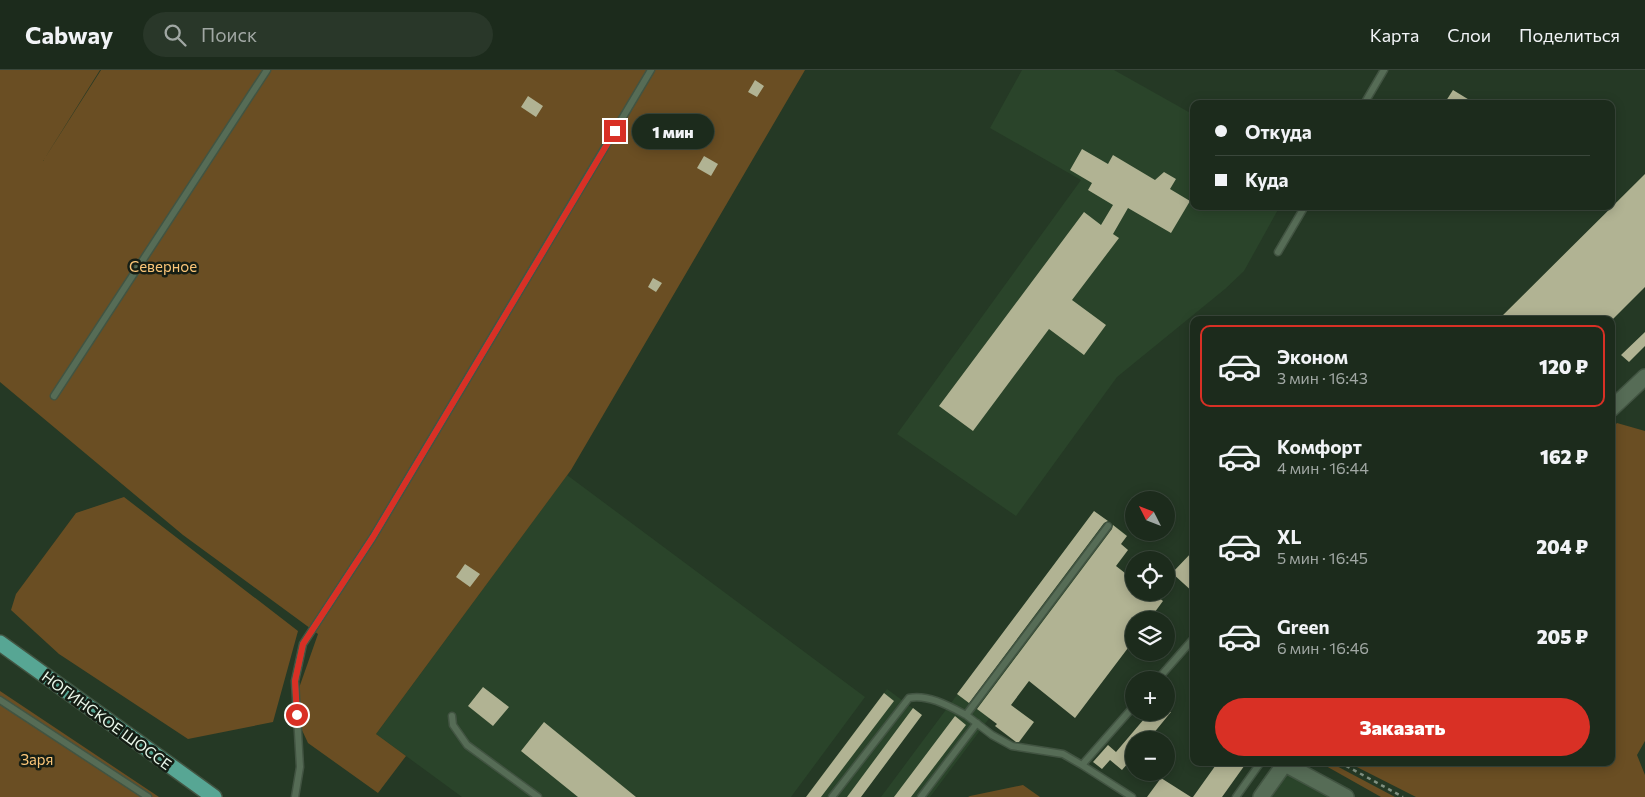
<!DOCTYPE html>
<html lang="ru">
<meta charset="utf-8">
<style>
:root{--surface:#1c2b1c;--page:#293729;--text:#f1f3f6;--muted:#a0a7a3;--line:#3a473b;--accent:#d93025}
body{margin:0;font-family:Commissioner,sans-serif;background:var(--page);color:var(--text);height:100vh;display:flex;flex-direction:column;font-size:19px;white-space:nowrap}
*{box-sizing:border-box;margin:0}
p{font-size:16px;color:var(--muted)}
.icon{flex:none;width:28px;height:28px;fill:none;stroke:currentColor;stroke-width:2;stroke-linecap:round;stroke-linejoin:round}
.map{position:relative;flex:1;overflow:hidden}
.side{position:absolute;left:1190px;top:246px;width:425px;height:450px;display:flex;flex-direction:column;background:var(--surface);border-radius:10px;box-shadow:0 2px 12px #0003,0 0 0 1px var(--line)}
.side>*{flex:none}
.guide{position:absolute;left:1190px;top:30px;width:425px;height:110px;border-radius:10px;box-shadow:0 2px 12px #0003,0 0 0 1px var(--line);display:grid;align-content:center;height:110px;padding:0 25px;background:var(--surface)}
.needle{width:32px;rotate:312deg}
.fabs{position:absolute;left:1125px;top:421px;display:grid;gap:10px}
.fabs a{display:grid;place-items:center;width:50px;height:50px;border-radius:50%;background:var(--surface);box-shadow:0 2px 12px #0003,0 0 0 1px var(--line);font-size:25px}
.end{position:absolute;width:22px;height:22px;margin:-11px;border:6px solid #d93025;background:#fff;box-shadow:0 0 0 2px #fff}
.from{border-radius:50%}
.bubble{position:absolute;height:35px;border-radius:18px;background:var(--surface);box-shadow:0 2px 12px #0003,0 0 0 1px var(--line);font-size:16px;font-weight:800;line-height:35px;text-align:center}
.guide b{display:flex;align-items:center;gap:18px;height:48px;font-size:19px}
.guide b+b{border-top:1px solid var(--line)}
.guide i{width:12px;height:12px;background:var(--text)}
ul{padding:9px 0 0;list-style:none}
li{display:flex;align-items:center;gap:15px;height:82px;margin:0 10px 8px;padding:0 15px;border:2px solid transparent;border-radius:10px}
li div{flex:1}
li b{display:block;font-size:19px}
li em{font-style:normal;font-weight:800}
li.selected{border-color:var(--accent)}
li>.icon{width:45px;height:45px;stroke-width:1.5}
.primary-button{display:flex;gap:10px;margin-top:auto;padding:10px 25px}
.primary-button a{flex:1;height:58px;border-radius:30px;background:var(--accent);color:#fff;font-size:20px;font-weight:800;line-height:58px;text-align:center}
header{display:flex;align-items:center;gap:30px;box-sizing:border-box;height:70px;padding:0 25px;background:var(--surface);border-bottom:1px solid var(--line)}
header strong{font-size:24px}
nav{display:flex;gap:28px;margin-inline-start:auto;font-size:18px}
.search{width:350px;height:45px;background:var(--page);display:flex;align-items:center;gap:12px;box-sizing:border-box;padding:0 18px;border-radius:28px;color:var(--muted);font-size:19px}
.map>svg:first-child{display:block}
.built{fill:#2a442a}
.green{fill:#6a4e23}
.building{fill:#b1b393}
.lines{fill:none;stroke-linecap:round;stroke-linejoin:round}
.service-casing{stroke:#425442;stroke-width:9}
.secondary-casing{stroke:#425442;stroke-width:18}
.trunk-casing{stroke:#425442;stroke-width:18}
.path{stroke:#819181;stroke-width:2.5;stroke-dasharray:4 4;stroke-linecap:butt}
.service{stroke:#566c56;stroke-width:6}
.secondary{stroke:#566c56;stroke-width:15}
.trunk{stroke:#57a694;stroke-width:15}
.route{stroke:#d93025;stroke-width:6}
.labels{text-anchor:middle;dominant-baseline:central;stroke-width:5;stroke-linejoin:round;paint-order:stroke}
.park-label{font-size:15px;fill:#fac578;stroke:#151e15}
.street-label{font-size:15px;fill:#ebf8eb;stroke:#151e15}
</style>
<header>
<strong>Cabway</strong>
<div class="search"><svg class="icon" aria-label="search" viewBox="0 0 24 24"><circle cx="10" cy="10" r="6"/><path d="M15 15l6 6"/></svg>Поиск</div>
<nav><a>Карта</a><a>Слои</a><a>Поделиться</a></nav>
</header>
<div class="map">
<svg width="1645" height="727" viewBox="0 0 1645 727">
<rect width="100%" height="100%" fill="#253925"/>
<!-- built -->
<path class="built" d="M1022 0H1114L1194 45V136H1280L1244 201 1225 219 1117 307 1016 446 897 364 1081 110 990 58Z
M567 405 865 627 791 727H462L376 664Z
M1094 441 1127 465 930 727H881Z
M887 619 922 645 861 727H806Z
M1285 694 1346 727H1261Z"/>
<!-- green -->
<path class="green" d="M0 0H100L43 91 101 0H805L571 400 376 664 406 686 378 723 308 673 301 658 299 618 318 564 183 465 0 312Z
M1617 353 1645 361V671L1637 685 1645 705V727H1416L1349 693 1611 692V359Z
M124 427 298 561 273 652 188 669 59 584 11 540 16 524 76 443Z
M0 621 159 727H0Z
M1329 693H1331L1395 727H1381L1326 696Z
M1023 715 1040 727H968L970 726Z"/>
<!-- building -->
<path class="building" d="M755 10 764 16 757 27 748 22Z
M1453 20 1476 34H1444Z
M528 26 543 36 536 47 521 37Z
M1082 79 1108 94 1113 85 1155 110 1164 102 1176 109 1170 119 1190 131 1171 163 1128 138 1113 164 1119 168 1072 230 1106 255 1084 285 1049 259 973 361 939 336 1084 142 1101 155 1113 135 1088 120 1092 113 1070 100Z
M704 86 718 94 711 106 697 98Z
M1645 104V217L1612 250H1498Z
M653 208 662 213 656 222 648 217Z
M1645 262V276L1629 292 1621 285Z
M1094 441 1108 451 1104 453 969 633 957 624Z
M1113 455 1127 466 1121 474 1128 480 1116 496 1134 510V522H1152L1163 531 1149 550H1134V570L1075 648 1029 611 1011 635 1034 652 1019 672H1016L995 656 997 654 977 639 1112 459Z
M1194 480V523L1172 503Z
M465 494 480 504 470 517 456 507Z
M483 617 509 637 493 656 468 636Z
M884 623 894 631 821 727H806Z
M913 638 922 645 861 727H847Z
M1150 642H1171L1148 670H1134V686L1122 700 1110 690 1102 699 1093 692 1108 675 1116 682Z
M955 646 966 655 911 727H894Z
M544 652 636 727H578L521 681Z
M1218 692H1247L1222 727H1193Z
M1161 708 1191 727H1147Z"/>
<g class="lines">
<defs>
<path id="service" d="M1364 34 1384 0
M1278 182 1305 136
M54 326 267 0
M1157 610 1194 568
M0 630 148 727
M452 646 453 655 467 675 538 727
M1082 695 1063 684 1012 676 992 665 966 645 1108 456
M295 727 300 697 295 611 303 574 373 467 651 0
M832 727 909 628C928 624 949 636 966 645
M921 727 977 653
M1132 727 1082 695 1134 636
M1236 727 1261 692"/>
<path id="secondary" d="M1611 339 1645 307
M1285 694 1346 727
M1261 727 1286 692"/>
<path id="trunk" d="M0 573 214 727"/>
</defs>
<!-- service casing -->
<use href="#service" class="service-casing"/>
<!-- secondary casing -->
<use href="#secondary" class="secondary-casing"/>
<!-- trunk casing -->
<use href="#trunk" class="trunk-casing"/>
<!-- path -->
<path class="path" d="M1339 692 1403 727"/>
<!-- service -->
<use href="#service" class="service"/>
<!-- secondary -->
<use href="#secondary" class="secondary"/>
<!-- trunk -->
<use href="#trunk" class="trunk"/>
</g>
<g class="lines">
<!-- route -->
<path class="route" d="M297 645 295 611 303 574 373 467 615 61"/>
</g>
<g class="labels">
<!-- park labels -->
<g class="park-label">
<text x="163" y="196">Северное</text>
<text x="37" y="689">Заря</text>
</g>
<!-- street labels -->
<g class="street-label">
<text transform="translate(107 650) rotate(36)">НОГИНСКОЕ ШОССЕ</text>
</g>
</g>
</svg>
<div class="fabs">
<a><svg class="needle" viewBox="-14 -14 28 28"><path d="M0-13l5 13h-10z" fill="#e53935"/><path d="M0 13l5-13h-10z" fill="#a0a7a3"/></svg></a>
<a><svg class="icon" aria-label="locate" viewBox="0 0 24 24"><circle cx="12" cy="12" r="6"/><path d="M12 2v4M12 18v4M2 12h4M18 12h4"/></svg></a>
<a><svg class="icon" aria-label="layers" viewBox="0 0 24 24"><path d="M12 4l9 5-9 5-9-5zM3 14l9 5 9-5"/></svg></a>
<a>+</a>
<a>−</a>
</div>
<i class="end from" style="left:297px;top:645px"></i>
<i class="end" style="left:615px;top:61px"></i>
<div class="bubble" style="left:632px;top:44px;width:82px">1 мин</div>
<div class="guide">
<b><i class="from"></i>Откуда</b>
<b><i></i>Куда</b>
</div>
<section class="side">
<ul>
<li class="selected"><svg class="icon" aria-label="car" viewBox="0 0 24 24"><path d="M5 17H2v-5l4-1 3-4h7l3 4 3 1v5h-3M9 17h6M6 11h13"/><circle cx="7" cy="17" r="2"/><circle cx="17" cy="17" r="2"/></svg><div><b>Эконом</b><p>3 мин · 16:43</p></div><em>120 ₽</em></li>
<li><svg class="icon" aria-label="car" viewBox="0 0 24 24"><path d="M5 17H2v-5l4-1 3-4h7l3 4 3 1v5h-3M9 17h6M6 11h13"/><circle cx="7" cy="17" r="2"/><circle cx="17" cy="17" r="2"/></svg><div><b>Комфорт</b><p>4 мин · 16:44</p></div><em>162 ₽</em></li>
<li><svg class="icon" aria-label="car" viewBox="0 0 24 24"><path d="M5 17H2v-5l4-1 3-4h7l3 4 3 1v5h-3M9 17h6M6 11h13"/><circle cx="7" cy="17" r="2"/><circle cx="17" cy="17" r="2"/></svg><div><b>XL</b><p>5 мин · 16:45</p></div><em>204 ₽</em></li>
<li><svg class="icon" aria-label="car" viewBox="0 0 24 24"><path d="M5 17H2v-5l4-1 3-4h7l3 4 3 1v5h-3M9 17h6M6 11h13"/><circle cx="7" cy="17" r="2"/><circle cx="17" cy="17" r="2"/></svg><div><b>Green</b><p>6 мин · 16:46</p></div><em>205 ₽</em></li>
</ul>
<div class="primary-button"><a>Заказать</a></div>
</section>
</div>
